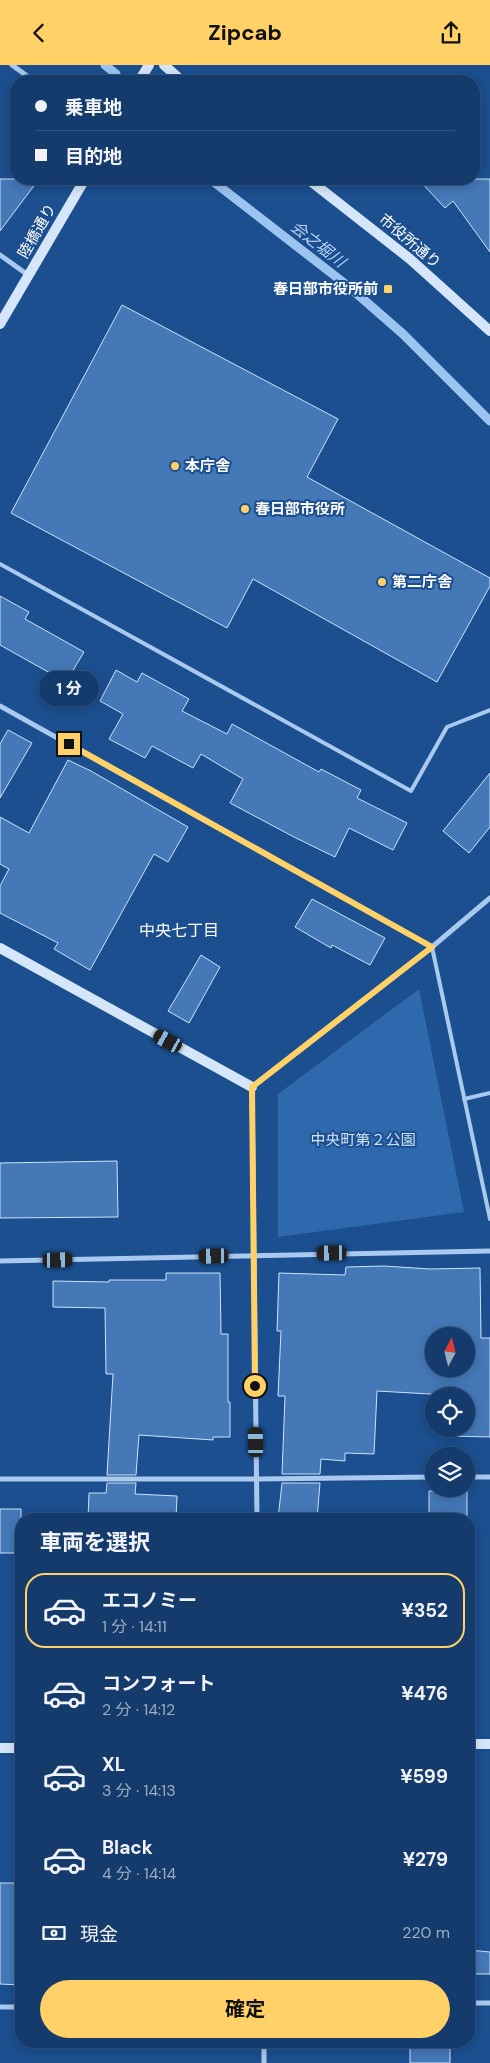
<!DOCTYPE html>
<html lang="ja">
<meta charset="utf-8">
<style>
:root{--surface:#143b6b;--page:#1d4271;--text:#f1f3f6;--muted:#9dadc1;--line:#33557e;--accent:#ffd166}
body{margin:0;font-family:"DM Sans","Noto Sans JP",sans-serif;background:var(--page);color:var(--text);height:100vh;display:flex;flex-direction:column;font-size:19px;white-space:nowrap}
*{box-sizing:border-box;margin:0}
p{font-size:16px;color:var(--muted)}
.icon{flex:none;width:28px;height:28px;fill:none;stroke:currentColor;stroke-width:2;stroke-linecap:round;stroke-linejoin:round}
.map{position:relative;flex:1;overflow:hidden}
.drawer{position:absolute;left:15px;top:1448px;width:460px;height:535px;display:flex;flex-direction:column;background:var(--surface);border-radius:20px;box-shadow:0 2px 12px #0003,0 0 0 1px var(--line)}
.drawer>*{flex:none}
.guide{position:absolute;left:10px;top:10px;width:470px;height:110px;border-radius:20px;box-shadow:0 2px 12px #0003,0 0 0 1px var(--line);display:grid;align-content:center;height:110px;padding:0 25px;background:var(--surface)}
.needle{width:32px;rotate:7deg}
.buttons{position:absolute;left:425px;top:1262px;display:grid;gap:10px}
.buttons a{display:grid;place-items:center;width:50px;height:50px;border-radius:50%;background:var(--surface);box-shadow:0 2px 12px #0003,0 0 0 1px var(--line);font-size:25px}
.end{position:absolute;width:22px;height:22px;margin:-11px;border:6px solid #ffd166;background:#111;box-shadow:0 0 0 2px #111}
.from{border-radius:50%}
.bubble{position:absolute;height:35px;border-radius:18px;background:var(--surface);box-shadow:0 2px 12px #0003,0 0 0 1px var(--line);font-size:16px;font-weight:700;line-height:35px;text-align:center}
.car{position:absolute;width:15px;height:30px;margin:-15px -8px;border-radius:6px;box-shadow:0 0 4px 1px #0007;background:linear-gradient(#222 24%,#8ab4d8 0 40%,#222 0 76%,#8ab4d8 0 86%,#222 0)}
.guide b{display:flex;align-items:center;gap:18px;height:48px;font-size:19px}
.guide b+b{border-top:1px solid var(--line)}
.guide i{width:12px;height:12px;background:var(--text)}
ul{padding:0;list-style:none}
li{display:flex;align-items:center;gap:15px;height:75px;margin:0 10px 8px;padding:0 15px;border:2px solid transparent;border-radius:20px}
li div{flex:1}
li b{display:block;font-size:19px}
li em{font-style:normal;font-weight:700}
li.active{border-color:var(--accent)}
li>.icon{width:45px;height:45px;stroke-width:1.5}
h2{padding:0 25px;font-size:22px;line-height:60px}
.pay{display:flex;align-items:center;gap:12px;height:55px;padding:0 25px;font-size:19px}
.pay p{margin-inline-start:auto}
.cta{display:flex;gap:10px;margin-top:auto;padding:10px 25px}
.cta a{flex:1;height:58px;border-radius:30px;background:var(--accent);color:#111;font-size:20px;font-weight:700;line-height:58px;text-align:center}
header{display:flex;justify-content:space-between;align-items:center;height:65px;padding:0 25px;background:var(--accent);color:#111;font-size:22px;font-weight:700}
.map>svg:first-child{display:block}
.green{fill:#2e69ad}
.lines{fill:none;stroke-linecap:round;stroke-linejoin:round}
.stream{stroke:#9cc4f0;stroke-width:9}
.building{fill:#4478b7;stroke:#cfe3fa;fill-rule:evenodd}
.lane{stroke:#a9c9ee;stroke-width:4}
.street{stroke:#a9c9ee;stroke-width:5}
.secondary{stroke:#d6e6fa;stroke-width:10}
.route{stroke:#ffd166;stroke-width:6}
.poi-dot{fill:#ffd166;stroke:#1b4f8f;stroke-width:2}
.labels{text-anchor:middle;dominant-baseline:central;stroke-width:4;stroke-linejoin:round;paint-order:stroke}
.street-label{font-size:15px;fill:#fff;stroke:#1b4f8f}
.poi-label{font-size:15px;font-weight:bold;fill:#fff;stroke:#1b4f8f;text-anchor:start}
.park-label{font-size:15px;fill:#cfe3fa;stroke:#1b4f8f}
.water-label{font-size:16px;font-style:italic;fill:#b5d3f5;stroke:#1b4f8f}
.neighbourhood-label{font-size:16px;fill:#fff;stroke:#1b4f8f}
</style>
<header><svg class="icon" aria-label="back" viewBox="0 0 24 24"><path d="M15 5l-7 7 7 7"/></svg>Zipcab<svg class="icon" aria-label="share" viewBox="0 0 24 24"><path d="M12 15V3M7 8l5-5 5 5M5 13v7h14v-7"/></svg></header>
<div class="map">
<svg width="490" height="1998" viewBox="0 0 490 1998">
<rect width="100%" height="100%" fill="#1b4f8f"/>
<!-- green -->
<path class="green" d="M419 924 464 1147 278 1172V1029Z"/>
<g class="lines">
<!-- stream -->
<path class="stream" d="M105 0 116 9
M210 114 348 221 403 269 490 356"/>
</g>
<!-- building -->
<path class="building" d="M0 114H39L0 166Z
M418 114H490V187L453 136 445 143Z
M122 240 338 354 307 412 490 513V521L437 617 253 514 227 563 11 448Z
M0 531 29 547 25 554 84 587 66 617 0 580Z
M116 605 137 617 142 608 189 634 182 646 227 669 232 659 319 707 321 704 361 725 357 733 407 758 393 785 349 763 335 792 294 772 230 738 243 714 201 689 193 703 152 681 145 693 109 674 123 649 100 636Z
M8 665 32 678 0 733V679Z
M68 695 91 706 188 762 168 797 154 789 90 905 54 884 58 878 0 848V821L9 804 0 799V752L29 768Z
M490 708V762L469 788 443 766Z
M312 834 385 873 370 900 332 880 331 883 295 862Z
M201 890 220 902 189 958 168 946Z
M117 1096 118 1152 0 1153V1098Z
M384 1201 430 1204 480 1203 481 1273H490V1372L448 1371 449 1364H466V1331L377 1326 374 1389 345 1388V1396L321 1394 320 1409H282L285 1331H278L281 1266H277L279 1208 345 1210 346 1202ZM434 1271H466V1304H434Z
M166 1208H220L221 1269H228V1337H230V1372H213V1375L139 1370 136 1410H107L113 1309H106L105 1243 53 1242V1216L109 1217V1215H166Z
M107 1418H136L135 1429 177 1431 176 1454H88L89 1428H106Z
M282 1418H320L317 1454H278Z
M429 1426H467V1454H429Z
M0 1444H21V1488H0Z
M0 1818H21V1920L0 1919Z
M469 1885 490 1887V1909H469Z
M410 1976H450V1998H410Z"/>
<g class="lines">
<!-- lane -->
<path class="lane" d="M0 499 411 726 447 662 490 645
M432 882 490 1154
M464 1034 490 1028"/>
<!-- street -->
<path class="street" d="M12 0 34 16
M0 190 28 210
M0 641 432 882
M0 1196 490 1186
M466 1412H490
M0 1414H256L434 1412
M257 1454 252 1022 432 882 490 833
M469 1938H490
M0 1942H21
M264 1976V1998"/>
<!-- secondary -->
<path class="secondary" d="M164 0 182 16
M139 16 149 0
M308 114 410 194 490 266
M0 259 85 114
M0 883 252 1022
M469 1679H490
M0 1683H21"/>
</g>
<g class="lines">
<!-- route -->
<path class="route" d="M69 679 432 882 252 1022 255 1321"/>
</g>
<!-- markers -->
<g class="poi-dot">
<rect x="383" y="219" width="10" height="10" rx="2.5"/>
<circle cx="175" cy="401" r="5"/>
<circle cx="245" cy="444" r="5"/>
<circle cx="382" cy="517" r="5"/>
</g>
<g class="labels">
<!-- street labels -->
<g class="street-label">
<text transform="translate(37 166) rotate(-60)">陸橋通り</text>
<text transform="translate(410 176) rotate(40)">市役所通り</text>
</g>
<!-- poi labels -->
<g class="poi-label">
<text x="378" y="224" text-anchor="end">春日部市役所前</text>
<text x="185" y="401">本庁舎</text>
<text x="255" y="444">春日部市役所</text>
<text x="392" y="517">第二庁舎</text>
</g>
<!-- park labels -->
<g class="park-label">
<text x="363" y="1075">中央町第２公園</text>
</g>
<!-- water labels -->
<g class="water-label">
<text transform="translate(318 179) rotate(38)">会之堀川</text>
</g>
<!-- neighbourhood labels -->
<g class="neighbourhood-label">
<text x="179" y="865">中央七丁目</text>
</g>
</g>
</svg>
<div class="buttons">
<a><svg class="needle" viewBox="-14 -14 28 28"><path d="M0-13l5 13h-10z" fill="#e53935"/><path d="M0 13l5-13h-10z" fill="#9dadc1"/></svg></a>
<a><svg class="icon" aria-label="locate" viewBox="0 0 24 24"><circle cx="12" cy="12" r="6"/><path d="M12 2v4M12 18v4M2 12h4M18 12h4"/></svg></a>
<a><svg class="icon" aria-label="layers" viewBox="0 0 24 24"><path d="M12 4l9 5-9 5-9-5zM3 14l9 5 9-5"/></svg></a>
</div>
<i class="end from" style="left:255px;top:1321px"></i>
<i class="end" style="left:69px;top:679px"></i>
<div class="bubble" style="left:39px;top:606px;width:60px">1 分</div>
<i class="car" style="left:168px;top:976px;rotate:299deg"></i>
<i class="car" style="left:332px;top:1188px;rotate:269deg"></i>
<i class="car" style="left:214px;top:1191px;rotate:269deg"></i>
<i class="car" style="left:58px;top:1195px;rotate:89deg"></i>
<i class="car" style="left:256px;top:1377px;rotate:359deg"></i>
<div class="guide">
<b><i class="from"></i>乗車地</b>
<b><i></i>目的地</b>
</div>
<section class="drawer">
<h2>車両を選択</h2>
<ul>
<li class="active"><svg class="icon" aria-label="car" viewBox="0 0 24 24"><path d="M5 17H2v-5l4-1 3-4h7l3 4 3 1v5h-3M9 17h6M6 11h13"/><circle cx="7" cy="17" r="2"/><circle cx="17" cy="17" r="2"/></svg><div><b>エコノミー</b><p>1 分 · 14:11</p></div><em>¥352</em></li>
<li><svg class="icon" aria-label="car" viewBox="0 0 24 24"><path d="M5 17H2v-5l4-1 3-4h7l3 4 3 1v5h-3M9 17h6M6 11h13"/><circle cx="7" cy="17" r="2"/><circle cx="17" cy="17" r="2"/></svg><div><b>コンフォート</b><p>2 分 · 14:12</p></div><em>¥476</em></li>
<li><svg class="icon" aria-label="car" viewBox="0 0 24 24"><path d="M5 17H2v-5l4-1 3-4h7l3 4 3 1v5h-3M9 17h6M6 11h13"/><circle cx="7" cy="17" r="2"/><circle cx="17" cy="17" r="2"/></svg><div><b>XL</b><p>3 分 · 14:13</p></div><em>¥599</em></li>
<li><svg class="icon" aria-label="car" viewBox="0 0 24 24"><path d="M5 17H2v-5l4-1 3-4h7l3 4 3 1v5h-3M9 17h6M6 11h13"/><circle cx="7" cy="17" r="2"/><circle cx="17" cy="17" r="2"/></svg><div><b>Black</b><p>4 分 · 14:14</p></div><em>¥279</em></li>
</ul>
<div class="pay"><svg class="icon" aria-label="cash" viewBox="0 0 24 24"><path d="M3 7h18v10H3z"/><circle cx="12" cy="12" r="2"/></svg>現金<p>220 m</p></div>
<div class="cta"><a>確定</a></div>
</section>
</div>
